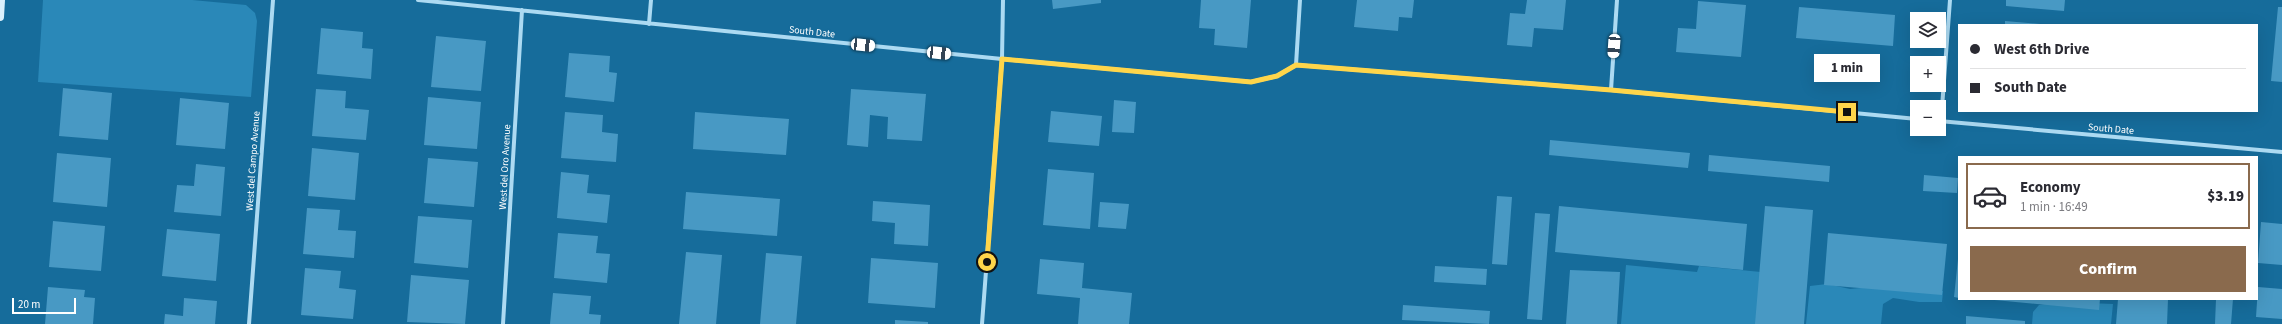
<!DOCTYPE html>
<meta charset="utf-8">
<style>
:root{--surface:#fff;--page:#f7f7f7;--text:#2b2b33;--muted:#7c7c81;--line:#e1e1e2;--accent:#8a6a4d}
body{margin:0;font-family:"Source Sans 3",sans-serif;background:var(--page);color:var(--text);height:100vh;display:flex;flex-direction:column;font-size:15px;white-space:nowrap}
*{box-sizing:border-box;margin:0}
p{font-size:13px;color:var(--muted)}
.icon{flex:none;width:22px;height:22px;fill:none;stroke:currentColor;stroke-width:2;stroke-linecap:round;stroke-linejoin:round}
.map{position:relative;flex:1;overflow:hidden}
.drawer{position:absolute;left:1958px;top:156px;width:300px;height:144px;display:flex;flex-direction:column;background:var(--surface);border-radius:0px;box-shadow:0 4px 16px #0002}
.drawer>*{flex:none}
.guide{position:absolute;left:1958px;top:24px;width:300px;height:88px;border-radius:0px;box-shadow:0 4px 16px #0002;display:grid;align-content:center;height:88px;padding:0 12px;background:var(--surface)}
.fabs{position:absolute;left:1910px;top:12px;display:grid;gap:8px}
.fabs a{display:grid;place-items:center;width:36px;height:36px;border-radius:0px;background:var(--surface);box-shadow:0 4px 16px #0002;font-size:20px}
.scale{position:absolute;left:12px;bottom:10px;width:64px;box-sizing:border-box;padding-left:4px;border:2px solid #fff;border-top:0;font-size:11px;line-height:14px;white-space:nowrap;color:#fff;-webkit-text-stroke:3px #166c9b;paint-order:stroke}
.end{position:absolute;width:18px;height:18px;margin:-9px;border:5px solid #ffd54a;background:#111;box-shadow:0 0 0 2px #111}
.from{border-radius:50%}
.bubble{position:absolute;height:28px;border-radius:0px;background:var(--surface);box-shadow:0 4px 16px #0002;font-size:13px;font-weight:800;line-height:28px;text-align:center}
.car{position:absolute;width:12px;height:24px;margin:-12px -6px;border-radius:5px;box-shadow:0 0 3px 1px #0007;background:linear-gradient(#fff 24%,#345 0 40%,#fff 0 76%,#345 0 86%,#fff 0)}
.guide b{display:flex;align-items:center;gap:14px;height:38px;font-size:15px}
.guide b+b{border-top:1px solid var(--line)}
.guide i{width:10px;height:10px;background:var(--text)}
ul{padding:7px 0 0;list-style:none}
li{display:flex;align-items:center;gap:12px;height:66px;margin:0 8px 6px;padding:0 4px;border:2px solid transparent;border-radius:0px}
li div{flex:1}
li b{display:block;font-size:15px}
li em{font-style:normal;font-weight:800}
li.selected{border-color:var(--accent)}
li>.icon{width:36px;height:36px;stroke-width:1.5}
.cta{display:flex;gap:8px;margin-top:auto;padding:8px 12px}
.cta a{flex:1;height:46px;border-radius:0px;background:var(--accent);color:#fff;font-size:16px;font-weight:800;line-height:46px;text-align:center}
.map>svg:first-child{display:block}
.green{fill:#2a88b8}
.building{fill:#4899c4}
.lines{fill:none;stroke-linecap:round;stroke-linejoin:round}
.street{stroke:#acdaf2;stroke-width:4}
.secondary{stroke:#dbf0fc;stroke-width:8}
.route{stroke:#ffd54a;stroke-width:5}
.labels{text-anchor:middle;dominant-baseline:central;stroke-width:3;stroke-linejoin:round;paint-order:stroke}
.street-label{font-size:10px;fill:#fff;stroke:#166c9b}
</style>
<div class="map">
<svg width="2282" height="324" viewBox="0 0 2282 324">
<rect width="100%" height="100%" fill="#166c9b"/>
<!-- green -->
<path class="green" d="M43 0H192L246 5 255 13 257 21 251 97 38 82Z
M1626 265 1697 272 1699 266 1761 272 1757 324H1621Z
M1827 284 1850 289 1871 287 1943 291 1942 302H1919L1893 298 1883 304 1881 324H1806L1810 286Z
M2060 302 2113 304 2111 324H2032L2033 312 2039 305Z"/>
<!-- building -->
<path class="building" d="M1052 0H1101V3L1053 9Z
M1201 0H1251L1247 48 1214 45 1215 29 1199 28Z
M1357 0H1414L1412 18 1399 17 1398 31 1354 27Z
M1527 0H1566L1563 30 1534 28 1532 47 1507 45 1510 13 1525 14Z
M2006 0H2065L2064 11 2006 6Z
M1698 1 1746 5 1741 57 1676 52 1678 28 1696 29Z
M1799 7 1895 15 1893 46 1796 38Z
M2278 7H2282V82L2271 81Z
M2005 21 2040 24V25H2005Z
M321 28 363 32 362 48 373 49 371 79 317 74Z
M436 36 486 41 481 91 431 87Z
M569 53 610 56 609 72 617 73 614 102 565 97Z
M63 88 112 93 108 140 59 136Z
M316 89 346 91 345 108 369 110 366 140 312 136Z
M851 89 926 94 922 141 887 139 888 117 870 115 868 147 847 145Z
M428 97 481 102 477 149 424 145Z
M180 98 229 103 225 149 176 145Z
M1114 100 1136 102 1134 133 1112 132Z
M1051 111 1102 116 1099 146 1048 142Z
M565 112 603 115 602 132 618 134 616 162 561 158Z
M695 112 789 119 786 155 693 149Z
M1550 140 1690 153 1688 168 1549 155Z
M312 148 359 153 355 200 308 196Z
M57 153 111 158 107 207 53 202Z
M1709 155 1830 166 1829 182 1708 171Z
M428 158 478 162 474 207 424 203Z
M196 164 225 167 221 216 174 212 177 185 194 186Z
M1048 169 1094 173 1090 229 1043 225Z
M561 172 589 175 587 193 610 195 607 223 557 218Z
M1924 175 1958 178 1957 193 1923 191Z
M686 192 780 199 777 236 683 229Z
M1497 196 1512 197 1507 265 1492 264Z
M873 201 930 205 928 246 894 244 895 223 872 221Z
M1100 202 1129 204 1126 229 1098 227Z
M1559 206 1747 224 1743 270 1555 252Z
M1765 206 1813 210 1804 324H1755Z
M307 208 340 210 338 230 356 231 354 258 303 254Z
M1535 213 1550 214 1542 320 1527 319Z
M418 216 472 220 468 268 414 263Z
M53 221 105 226 101 271 49 267Z
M2261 222 2282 224V265L2258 263Z
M167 229 220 234 216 281 162 276Z
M558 233 598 236 596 253 610 254 607 283 554 278Z
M1828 233 1947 244 1942 295 1824 285Z
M686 252 722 255 716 324H679Z
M766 253 802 256 796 324H760Z
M871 258 938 263 935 308 868 303Z
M1040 259 1084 263 1082 288 1132 293 1129 324H1078L1080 298 1037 294Z
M1958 259H1959V298L1954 297Z
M1435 266 1487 269 1486 285 1434 282Z
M305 268 341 271 339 288 356 290 353 319 301 315Z
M1570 270 1620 272 1617 324H1566Z
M411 275 469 280 465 324 407 322Z
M48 287 85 290 84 297 95 298 93 324H45Z
M2258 287 2282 289V319L2256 317Z
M553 293 591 296 589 314 601 315 600 324H550Z
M184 298 217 301 215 324H164L165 314 183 316Z
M1984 299H2100L2099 310Z
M2118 299H2168L2167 324H2116Z
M2216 299H2233L2231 324H2215Z
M1403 305 1490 311 1489 324 1402 320Z
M1966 316 2025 321V324H1966Z
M895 320 928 322V324H895Z"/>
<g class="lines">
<!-- street -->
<path class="street" d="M418 0 1002 59 1251 82 1277 76 1296 65 1611 90 1917 119
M649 24 651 0
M1296 65 1300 0
M1611 90 1617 0
M1939 121 2282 152
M1941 121 1950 0
M249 324 273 0
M503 324 522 10
M982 324 1002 59 1003 0"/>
<!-- secondary -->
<path class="secondary" d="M0 17 1 0"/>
</g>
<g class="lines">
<!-- route -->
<path class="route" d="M987 262 1002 59 1251 82 1277 76 1296 65 1611 90 1847 112"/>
</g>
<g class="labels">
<!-- street labels -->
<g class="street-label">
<text transform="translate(812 32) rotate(6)">South Date</text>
<text transform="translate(2111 129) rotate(5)">South Date</text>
<text transform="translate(253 161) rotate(-86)">West del Campo Avenue</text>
<text transform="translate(505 167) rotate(-87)">West del Oro Avenue</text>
</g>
</g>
</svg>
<div class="fabs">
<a><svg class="icon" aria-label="layers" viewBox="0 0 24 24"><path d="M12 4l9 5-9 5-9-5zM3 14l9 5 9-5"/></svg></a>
<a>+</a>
<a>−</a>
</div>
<div class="scale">20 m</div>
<i class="end from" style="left:987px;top:262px"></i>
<i class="end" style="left:1847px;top:112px"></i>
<div class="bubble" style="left:1814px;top:54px;width:66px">1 min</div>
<i class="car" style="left:863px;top:45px;rotate:96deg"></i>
<i class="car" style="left:1614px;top:46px;rotate:184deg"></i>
<i class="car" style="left:939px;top:53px;rotate:96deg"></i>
<div class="guide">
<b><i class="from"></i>West 6th Drive</b>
<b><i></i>South Date</b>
</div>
<section class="drawer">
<ul>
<li class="selected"><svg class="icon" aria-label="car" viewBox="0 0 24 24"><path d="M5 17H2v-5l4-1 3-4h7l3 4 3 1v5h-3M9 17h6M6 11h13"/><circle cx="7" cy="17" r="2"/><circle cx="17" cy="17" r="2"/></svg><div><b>Economy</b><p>1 min · 16:49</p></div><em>$3.19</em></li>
</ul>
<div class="cta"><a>Confirm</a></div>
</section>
</div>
